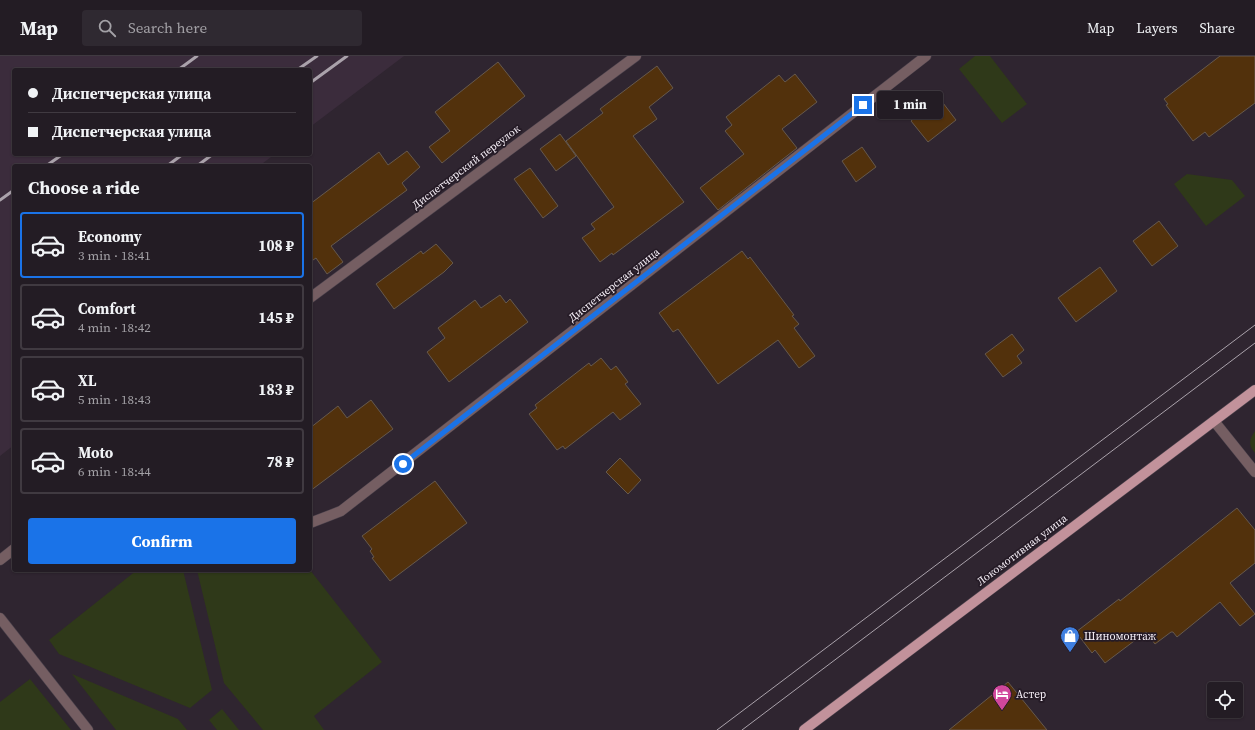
<!DOCTYPE html>
<meta charset="utf-8">
<style>
:root{--surface:#231c24;--page:#2f2931;--text:#f1f3f6;--muted:#a3a1a6;--line:#403a41;--accent:#1a73e8}
body{margin:0;font-family:"Source Serif 4",serif;background:var(--page);color:var(--text);height:100vh;display:flex;flex-direction:column;font-size:15px;white-space:nowrap}
*{box-sizing:border-box;margin:0}
p{font-size:13px;color:var(--muted)}
.icon{flex:none;width:22px;height:22px;fill:none;stroke:currentColor;stroke-width:2;stroke-linecap:round;stroke-linejoin:round}
.map{position:relative;flex:1;overflow:hidden}
.details{position:absolute;left:12px;top:108px;width:300px;height:408px;display:flex;flex-direction:column;background:var(--surface);border-radius:4px;box-shadow:0 1px 3px #0004,0 0 0 1px var(--line)}
.details>*{flex:none}
.hud{position:absolute;left:12px;top:12px;width:300px;height:88px;border-radius:4px;box-shadow:0 1px 3px #0004,0 0 0 1px var(--line);display:grid;align-content:center;height:88px;padding:0 16px;background:var(--surface)}
.controls{position:absolute;left:1207px;top:626px;display:grid;gap:8px}
.controls a{display:grid;place-items:center;width:36px;height:36px;border-radius:4px;background:var(--surface);box-shadow:0 1px 3px #0004,0 0 0 1px var(--line);font-size:20px}
.end{position:absolute;width:18px;height:18px;margin:-9px;border:5px solid #1a73e8;background:#fff;box-shadow:0 0 0 2px #fff}
.from{border-radius:50%}
.bubble{position:absolute;height:28px;border-radius:4px;background:var(--surface);box-shadow:0 1px 3px #0004,0 0 0 1px var(--line);font-size:13px;font-weight:700;line-height:28px;text-align:center}
.hud b{display:flex;align-items:center;gap:14px;height:38px;font-size:15px}
.hud b+b{border-top:1px solid var(--line)}
.hud i{width:10px;height:10px;background:var(--text)}
ul{padding:0;list-style:none}
li{display:flex;align-items:center;gap:12px;height:66px;margin:0 8px 6px;padding:0 8px;border:2px solid var(--line);border-radius:4px}
li div{flex:1}
li b{display:block;font-size:15px}
li em{font-style:normal;font-weight:700}
li.active{border-color:var(--accent)}
li>.icon{width:36px;height:36px;stroke-width:1.5}
h2{padding:0 16px;font-size:18px;line-height:48px}
.action{display:flex;gap:8px;margin-top:auto;padding:8px 16px}
.action a{flex:1;height:46px;border-radius:4px;background:var(--accent);color:#fff;font-size:16px;font-weight:700;line-height:46px;text-align:center}
header{display:flex;align-items:center;gap:24px;box-sizing:border-box;height:56px;padding:0 20px;background:var(--surface);border-bottom:1px solid var(--line)}
header strong{font-size:19px}
nav{display:flex;gap:22px;margin-inline-start:auto;font-size:14px}
.search{width:280px;height:36px;background:var(--page);display:flex;align-items:center;gap:10px;box-sizing:border-box;padding:0 14px;border-radius:4px;color:var(--muted);font-size:15px}
.map>svg:first-child{display:block}
.built{fill:#3b2c3c}
.green{fill:#2f3919}
.building{fill:#52310c;stroke:#66594d}
.lines{fill:none;stroke-linecap:round;stroke-linejoin:round}
.street-casing{stroke:#4b424c;stroke-width:11}
.primary-casing{stroke:#4b424c;stroke-width:11}
.street{stroke:#755e62;stroke-width:10}
.primary{stroke:#c2929b;stroke-width:10}
.tram{stroke:#aaa2ab;stroke-width:1}
.rail{stroke:#aaa2ab;stroke-width:3}
.route{stroke:#1a73e8;stroke-width:5}
.labels{text-anchor:middle;dominant-baseline:central;stroke-width:3.5;stroke-linejoin:round;paint-order:stroke}
.street-label{font-size:11px;fill:#f8f1f9;stroke:#251b26}
.poi-label{font-size:11px;fill:#f8f1f9;stroke:#251b26;text-anchor:start}
</style>
<header>
<strong>Map</strong>
<div class="search"><svg class="icon" aria-label="search" viewBox="0 0 24 24"><circle cx="10" cy="10" r="6"/><path d="M15 15l6 6"/></svg>Search here</div>
<nav><a>Map</a><a>Layers</a><a>Share</a></nav>
</header>
<div class="map">
<svg width="1255" height="674" viewBox="0 0 1255 674">
<rect width="100%" height="100%" fill="#2f2530"/>
<!-- built -->
<path class="built" d="M0 0H404L310 71V14H14V98H275L259 110H14V389L0 400Z"/>
<!-- green -->
<path class="green" d="M975 0H990L1027 48 1002 67 959 13Z
M1187 118 1232 124 1245 140 1206 170 1174 128Z
M1255 375V397C1248 389 1249 384 1255 375Z
M137 514H183L212 634 190 652 59 598 49 584Z
M197 514H310L382 606 314 660 324 674H263L224 627Z
M72 618 178 663 187 674H116Z
M30 623 71 674H0V646Z
M222 653 239 674H217L209 664Z"/>
<!-- building -->
<path class="building" d="M1220 0H1255V47L1209 81 1205 76 1193 85 1166 49 1168 48 1164 43Z
M498 6 525 40 442 107 429 91 450 75 435 56Z
M657 10 673 32 649 51 657 63 633 80 684 146 613 199 612 197 600 206 582 182 595 173 591 168 614 151 566 85 603 57 600 53Z
M795 18 817 46 782 73 797 92 718 154 700 132 744 98 725 75 732 69 726 61 779 19 785 26Z
M927 39 934 48 940 43 956 64 928 86 911 65 918 59 911 51Z
M560 78 576 100 556 115 540 93Z
M862 91 876 111 856 126 842 105Z
M407 95 420 111 402 127 407 134 331 190 343 206 327 218 316 202 310 206V148L379 96 388 109Z
M530 112 558 150 543 162 514 123Z
M1159 165 1178 190 1152 210 1133 185Z
M436 188 453 207 444 216 394 253 376 228 421 195 423 198Z
M742 195 748 203 750 201 794 259 792 260 799 268 794 272 815 300 799 312 778 284 718 328 678 273 673 276 659 257Z
M1100 211 1117 235 1076 266 1058 242Z
M500 239 506 247 510 243 528 266 449 326 427 296 445 282 438 272 475 244 481 252Z
M1012 278 1024 294 1017 300 1022 307 1003 321 985 298Z
M601 302 611 314 616 310 628 326 625 328 641 348 620 364 613 356 565 393 563 390 557 394 529 358 537 352 535 349 589 307 591 310Z
M371 344 393 373 310 435V372L338 350 347 362Z
M620 402 641 424 628 438 606 416Z
M435 425 467 467 390 525 372 502 374 501 370 495 372 493 362 480Z
M1237 452 1255 474V507L1230 527 1255 558 1240 570 1220 546 1177 581 1173 576H1171L1155 588 1146 576 1105 607 1095 594 1092 597 1076 576 1119 543 1120 545Z
M1008 626 1047 674H949Z"/>
<g class="lines">
<defs>
<path id="street" d="M310 242 636 0
M1214 365 1255 416
M310 467 341 455 926 0
M0 504 14 493
M0 562 88 674"/>
<path id="primary" d="M804 674 1255 334"/>
</defs>
<!-- street casing -->
<use href="#street" class="street-casing"/>
<!-- primary casing -->
<use href="#primary" class="primary-casing"/>
<!-- street -->
<use href="#street" class="street"/>
<!-- primary -->
<use href="#primary" class="primary"/>
<!-- tram -->
<path class="tram" d="M717 674 1255 269
M742 674 1255 287"/>
<!-- rail -->
<path class="rail" d="M178 14 197 0
M297 14 317 0
M310 27 347 0
M46 110 63 98
M167 110 183 98
M197 110 213 98
M0 144 14 134"/>
</g>
<g class="lines">
<!-- route -->
<path class="route" d="M403 408 863 49"/>
</g>
<!-- icons -->
<defs>
<symbol id="shop-pin" viewBox="-11 -11 22 30"><path d="M0 17L-7.5 6A9.5 9.5 0 1 1 7.5 6Z" fill="#3f7fe0" stroke="#251b26"/><path d="M-5-2.5h2.3a2.7 3.5 0 0 1 5.4 0H5L5.5 6h-11ZM-1.5-2.5h3a1.5 2.3 0 0 0-3 0Z" fill="#fff"/></symbol>
<symbol id="hotel-pin" viewBox="-11 -11 22 30"><path d="M0 17L-7.5 6A9.5 9.5 0 1 1 7.5 6Z" fill="#d1479c" stroke="#251b26"/><path d="M-6-4.5h1.5V1H6V5H4.5V3h-9V5H-6ZM-4 0a1.8 1.8 0 1 1 3.6 0ZM.5 0V-2.5h3Q6-2.5 6 0Z" fill="#fff"/></symbol>
</defs>
<g fill-rule="evenodd">
<use href="#shop-pin" x="1059" y="569" width="22" height="30"/>
<use href="#hotel-pin" x="991" y="627" width="22" height="30"/>
</g>
<g class="labels">
<!-- street labels -->
<g class="street-label">
<text transform="translate(466 111) rotate(-37)">Диспетчерский переулок</text>
<text transform="translate(614 229) rotate(-38)">Диспетчерская улица</text>
<text transform="translate(1022 494) rotate(-37)">Локомотивная улица</text>
</g>
<!-- poi labels -->
<g class="poi-label">
<text x="1084" y="580">Шиномонтаж</text>
<text x="1016" y="638">Астер</text>
</g>
</g>
</svg>
<div class="controls">
<a><svg class="icon" aria-label="locate" viewBox="0 0 24 24"><circle cx="12" cy="12" r="6"/><path d="M12 2v4M12 18v4M2 12h4M18 12h4"/></svg></a>
</div>
<i class="end from" style="left:403px;top:408px"></i>
<i class="end" style="left:863px;top:49px"></i>
<div class="bubble" style="left:877px;top:35px;width:66px">1 min</div>
<div class="hud">
<b><i class="from"></i>Диспетчерская улица</b>
<b><i></i>Диспетчерская улица</b>
</div>
<section class="details">
<h2>Choose a ride</h2>
<ul>
<li class="active"><svg class="icon" aria-label="car" viewBox="0 0 24 24"><path d="M5 17H2v-5l4-1 3-4h7l3 4 3 1v5h-3M9 17h6M6 11h13"/><circle cx="7" cy="17" r="2"/><circle cx="17" cy="17" r="2"/></svg><div><b>Economy</b><p>3 min · 18:41</p></div><em>108 ₽</em></li>
<li><svg class="icon" aria-label="car" viewBox="0 0 24 24"><path d="M5 17H2v-5l4-1 3-4h7l3 4 3 1v5h-3M9 17h6M6 11h13"/><circle cx="7" cy="17" r="2"/><circle cx="17" cy="17" r="2"/></svg><div><b>Comfort</b><p>4 min · 18:42</p></div><em>145 ₽</em></li>
<li><svg class="icon" aria-label="car" viewBox="0 0 24 24"><path d="M5 17H2v-5l4-1 3-4h7l3 4 3 1v5h-3M9 17h6M6 11h13"/><circle cx="7" cy="17" r="2"/><circle cx="17" cy="17" r="2"/></svg><div><b>XL</b><p>5 min · 18:43</p></div><em>183 ₽</em></li>
<li><svg class="icon" aria-label="car" viewBox="0 0 24 24"><path d="M5 17H2v-5l4-1 3-4h7l3 4 3 1v5h-3M9 17h6M6 11h13"/><circle cx="7" cy="17" r="2"/><circle cx="17" cy="17" r="2"/></svg><div><b>Moto</b><p>6 min · 18:44</p></div><em>78 ₽</em></li>
</ul>
<div class="action"><a>Confirm</a></div>
</section>
</div>
